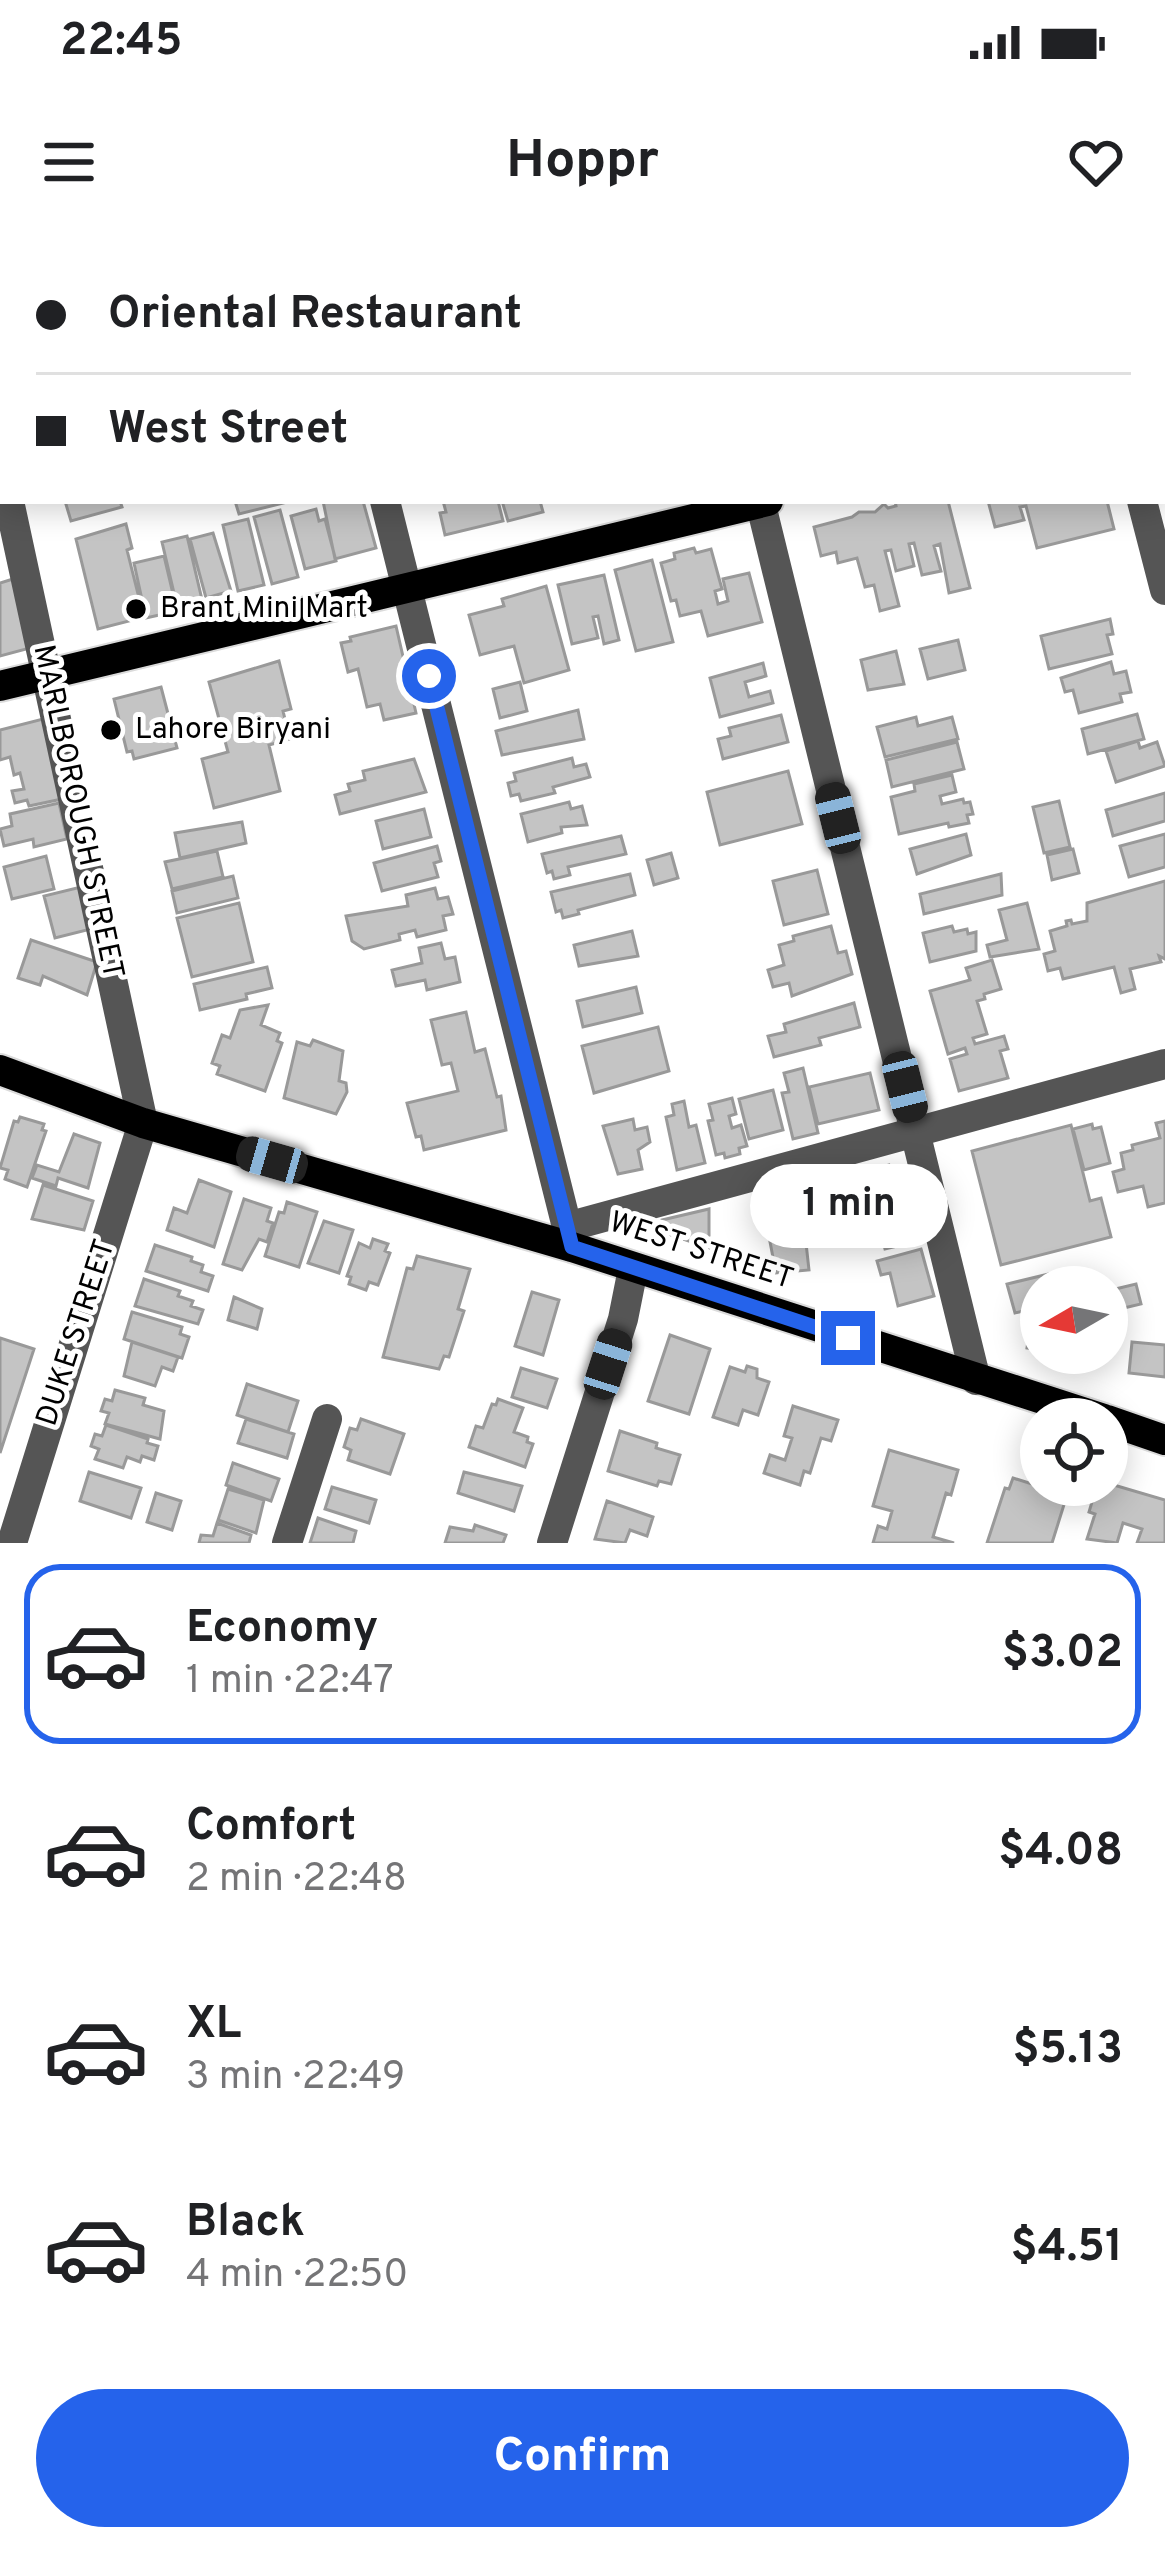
<!DOCTYPE html>
<meta charset="utf-8">
<style>
:root{--surface:#fff;--page:#f2f2f2;--text:#202124;--muted:#757577;--line:#e0e0e0;--accent:#2563eb}
body{margin:0;font-family:Overpass,sans-serif;background:var(--page);color:var(--text);height:100vh;display:flex;flex-direction:column;font-size:45px;white-space:nowrap}
*{box-sizing:border-box;margin:0}
p{font-size:39px;color:var(--muted)}
.icon{flex:none;width:66px;height:66px;fill:none;stroke:currentColor;stroke-width:2;stroke-linecap:round;stroke-linejoin:round}
.map{position:relative;height:1303px;overflow:hidden}
.drawer{display:flex;flex-direction:column;background:var(--surface);flex:1}
.drawer>*{flex:none}
.banner{position:absolute;left:0px;top:0px;width:1167px;height:264px;box-shadow:0 6px 30px #0003;display:grid;align-content:center;height:264px;padding:0 36px;background:var(--surface)}
.needle{width:78px;rotate:261deg}
.buttons{position:absolute;left:1020px;top:1026px;display:grid;gap:24px}
.buttons a{display:grid;place-items:center;width:108px;height:108px;border-radius:50%;background:var(--surface);box-shadow:0 6px 30px #0003;font-size:60px}
.end{position:absolute;width:54px;height:54px;margin:-27px;border:15px solid #2563eb;background:#fff;box-shadow:0 0 0 6px #fff}
.from{border-radius:50%}
.bubble{position:absolute;height:84px;border-radius:42px;background:var(--surface);box-shadow:0 6px 30px #0003;font-size:39px;font-weight:700;line-height:84px;text-align:center}
.car{position:absolute;width:36px;height:72px;margin:-36px -18px;border-radius:15px;box-shadow:0 0 9px 3px #0007;background:linear-gradient(#222 24%,#8ab4d8 0 40%,#222 0 76%,#8ab4d8 0 86%,#222 0)}
.banner b{display:flex;align-items:center;gap:42px;height:114px;font-size:45px}
.banner b+b{border-top:3px solid var(--line)}
.banner i{width:30px;height:30px;background:var(--text)}
ul{padding:21px 0 0;list-style:none}
li{display:flex;align-items:center;gap:36px;height:180px;margin:0 24px 18px;padding:0 12px;border:6px solid transparent;border-radius:36px}
li div{flex:1}
li b{display:block;font-size:45px}
li em{font-style:normal;font-weight:700}
li.active{border-color:var(--accent)}
li>.icon{width:108px;height:108px;stroke-width:1.5}
.button{display:flex;gap:24px;margin-top:auto;padding:24px 36px}
.button a{flex:1;height:138px;border-radius:72px;background:var(--accent);color:#fff;font-size:48px;font-weight:700;line-height:138px;text-align:center}
.status{display:flex;justify-content:space-between;align-items:center;height:84px;padding:0 60px;background:var(--surface);direction:ltr}
.status svg{height:33px;fill:currentColor}
header{display:flex;justify-content:space-between;align-items:center;height:156px;padding:0 36px;background:var(--surface);font-size:54px;font-weight:700}
.map>svg:first-child{display:block}
.building{fill:#c4c4c4;stroke:#999;stroke-width:3}
.lines{fill:none;stroke-linecap:round;stroke-linejoin:round}
.major-casing{stroke:#dbdbdb;stroke-width:34}
.path{stroke:#777;stroke-width:4.5;stroke-dasharray:3 6;stroke-linecap:butt}
.minor{stroke:#555;stroke-width:30}
.major{stroke:#000;stroke-width:30}
.route{stroke:#2563eb;stroke-width:15}
.poi-dot{fill:#000;stroke:#fff;stroke-width:4.5}
.labels{text-anchor:middle;dominant-baseline:central;stroke-width:10;stroke-linejoin:round;paint-order:stroke}
.poi-label{font-size:30px;fill:#000;stroke:#fff;text-anchor:start}
.street-label{font-size:30px;fill:#000;stroke:#fff}
</style>
<div class="status"><b>22:45</b><svg viewBox="0 0 49 12"><path d="M0 12V9h3v3zM5 12V6h3v6zM10 12V3h3v9zM15 12V0h3v12zM26 1h20v11H26zM47 4h2v5h-2z"/></svg></div>
<header><svg class="icon" aria-label="menu" viewBox="0 0 24 24"><path d="M4 6h16M4 12h16M4 18h16"/></svg>Hoppr<svg class="icon" aria-label="heart" viewBox="0 0 24 24"><path d="M12 20l-8-8c-3-5 5-10 8-4 3-6 11-1 8 4z"/></svg></header>
<div class="map">
<svg width="1165" height="1303" viewBox="0 0 1165 1303">
<rect width="100%" height="100%" fill="#fff"/>
<!-- building -->
<path class="building" d="M54 0H141L127 3Z
M65 261H120L122 267 71 281Z
M235 261H287V262L239 274Z
M323 261H363L376 308 335 319Z
M443 261H498L503 281 445 295 440 273 446 272Z
M502 261H540L543 272 508 281Z
M895 261H948L970 348 949 353 940 304 934 306 941 331 922 335 914 303 909 304 914 326 896 331 891 310 885 311 899 366 880 371 874 345 865 347 857 318 838 323 836 312 821 316 814 287 852 277 859 272H875L884 264 888 268 896 266Z
M988 261H1107L1114 289 1037 308 1026 266 1020 267 1024 280 995 287Z
M316 269 319 281 325 279 336 321 305 329 291 276Z
M280 270 298 337 272 344 254 277Z
M248 279 264 345 238 351 223 285Z
M126 284 132 308 127 310 143 374 137 379 98 389 76 299Z
M213 293 231 351 206 358 190 299Z
M187 296 203 364 178 370 162 302Z
M694 308 696 313 711 309 722 349 715 351 718 364 728 361 723 339 749 333 762 382 708 396 701 371 680 376 676 360 671 361 661 323 675 319 674 313Z
M164 316 177 371 146 378 134 323Z
M652 320 673 402 636 411 615 330Z
M604 335 619 400 604 404 598 376 593 377 598 398 572 404 558 345Z
M13 339 30 408 0 416V343Z
M546 346 569 430 524 443 514 406 480 415 469 375 504 366 502 359Z
M1110 379 1113 394 1107 395 1112 414 1049 429 1041 396Z
M396 386 416 473 384 480 380 464 367 467 358 429 348 432 341 403 351 401 350 397Z
M958 400 965 430 928 439 920 409Z
M896 411 904 444 868 450 861 420Z
M279 421 291 469 283 471 290 499 269 505 280 551 214 568 202 519 228 512 209 442Z
M1111 422 1114 434 1126 431 1131 452 1120 454 1122 462 1079 473 1073 450 1065 452 1061 438Z
M763 423 766 436 745 442 749 457 770 451 773 463 720 477 710 438Z
M520 442 527 471 500 478 493 449Z
M161 447 177 508 134 519 132 511 127 512 114 459Z
M578 470 584 499 502 515 496 491Z
M1137 474 1144 499 1088 514 1082 489Z
M781 475 788 502 723 519 718 499 731 496 729 488Z
M916 477 918 486 952 477 958 499 885 517 877 487Z
M43 479 62 559 29 566 27 560 15 563 12 551 24 549 20 533 14 535 10 517 0 520V490Z
M1138 501 1140 508 1157 502 1165 526 1116 542 1106 511Z
M957 502 964 529 892 547 886 520Z
M572 518 574 527 586 524 590 537 553 547 555 553 521 561 519 554 511 556 508 543 516 541 514 533Z
M414 519 426 552 340 574 335 555 350 551 348 544 365 540 363 531Z
M788 531 802 584 720 605 707 552Z
M952 535 956 552 940 556 942 564 963 559 964 563 970 562 973 574 967 575 969 583 949 587 948 583 899 594 891 557 915 551 914 544Z
M1165 553V581L1113 596 1106 570Z
M1059 561 1070 607 1044 613 1033 567Z
M569 562 571 569 582 566 587 585 561 587 562 593 528 602 521 574Z
M59 563 67 599 34 607 33 599 4 606 0 589 12 586 10 574Z
M424 569 431 597 383 609 376 581Z
M242 582 246 603 180 618 175 593Z
M966 594 971 615 917 634 910 609Z
M1165 594V627L1129 637 1120 606Z
M621 596 626 614 568 627 570 635 554 639 552 631 547 633 542 614Z
M437 606 441 621 434 623 438 637 382 651 374 623Z
M1073 609 1079 633 1052 640 1047 615Z
M217 611 223 637 172 649 165 622Z
M671 613 678 638 654 645 647 620Z
M46 616 54 649 12 659 4 627Z
M817 630 828 674 784 685 773 641Z
M630 634 635 655 578 670 579 674 563 678 561 670 556 672 551 652Z
M1001 634 1002 655 924 674 920 654Z
M233 636 238 658 177 673 172 651Z
M1165 641V719L1159 716 1161 722 1130 729 1135 749 1121 753 1114 727 1063 739 1060 728 1048 731 1044 714 1055 711 1050 691 1067 686 1066 681 1071 680 1072 684 1087 681V663Z
M85 646 95 688 55 698 44 656Z
M435 648 438 659 448 657 453 674 443 676 446 690 417 697 415 690 399 694 400 700 364 709 352 701 346 676 408 666 406 655Z
M239 663 253 722 192 737 177 678Z
M1027 663 1039 709 990 717 987 705 1007 700 999 670Z
M831 686 838 713 846 711 852 734 792 756 789 743 773 747 768 730 784 725 779 705 794 701 793 696Z
M952 686 954 692 967 689 968 694 976 692V711L930 722 923 693Z
M632 691 638 716 579 726 574 705Z
M31 700 97 722 87 755 43 736 40 745 18 738Z
M441 703 445 719 455 717 460 742 427 750 425 740 396 746 392 730 422 723 419 708Z
M992 720 1001 749 984 754 985 759 977 761 987 794 973 798 975 804 1004 796 1008 809 1000 811 1008 838 959 851 950 819 967 814 965 808 948 814 930 751 970 740 966 728Z
M267 727 272 748 246 754 247 759 200 770 194 744Z
M636 747 642 773 583 787 577 761Z
M854 763 860 787 819 798 821 805 774 817 768 796 786 792 784 784Z
M268 765 261 785 280 793 277 801 282 803 265 851 217 834 220 826 212 823 222 795 230 798 240 770Z
M466 772 475 812 485 809 497 857 501 856 506 890 424 910 421 896 416 897 407 863 458 851 451 823 442 825 431 780Z
M658 787 669 831 594 853 582 806Z
M313 800 343 811 339 841 346 843 347 852 336 874 284 858 297 802 310 806Z
M803 828 818 893 793 899 782 853 789 852 784 833Z
M870 833 879 870 818 884 809 847Z
M773 850 783 890 749 899 739 859Z
M732 858 736 874 729 876 732 888 741 885 747 906 739 908 740 914 725 918 724 913 716 915 708 881 713 880 709 864Z
M684 861 689 887 696 885 705 923 677 930 666 877 674 875 672 864Z
M20 877 44 884 42 890 46 891 27 947 5 939 8 930 0 928 14 881 18 882Z
M633 879 635 890 647 887 650 902 638 910 642 929 618 934 603 886Z
M1165 881V963L1148 967 1143 946 1118 952 1113 932 1124 929 1121 913 1133 910 1132 905 1160 898 1156 883Z
M1092 884 1093 889 1101 887 1110 923 1084 930 1073 889Z
M1071 885 1090 961 1101 958 1111 997 1001 1025 972 911Z
M74 894 100 903 88 948 58 938 56 946 32 938 37 925 59 932Z
M889 925 891 930 901 928 911 968 914 1002 885 1009 865 931Z
M199 940 231 952 214 1007 167 990 174 968 187 973Z
M821 941 827 961 833 959 843 994 834 997 832 988 823 991 819 977 804 982 795 948Z
M43 945 93 961 84 990 32 979Z
M244 959 271 968 267 981 273 983 267 1002 259 999 242 1030 223 1024Z
M287 962 317 972 299 1027 265 1016 279 972 284 973Z
M709 969V1008L662 992V980Z
M789 978 791 996 805 994 809 1030 776 1033 766 981Z
M324 981 353 990 339 1033 308 1023Z
M373 999 388 1004 385 1011 390 1013 378 1045 369 1042 366 1050 349 1044 351 1037 347 1036 359 1003 370 1008Z
M155 1005 192 1017 191 1021 203 1025 201 1032 213 1036 208 1051 146 1031Z
M921 1009 934 1056 898 1066 890 1033 881 1035 877 1021Z
M417 1016 470 1029 458 1069 464 1071 449 1117 444 1116 439 1129 383 1117 407 1028 413 1029Z
M1061 1031 1066 1047H1041V1067L1015 1073 1007 1044Z
M144 1039 180 1051 178 1056 193 1061 191 1066 203 1070 198 1084 135 1066Z
M1136 1044 1141 1064 1107 1072V1051Z
M532 1052 559 1060 543 1115 515 1106Z
M234 1057 262 1069 257 1089 228 1080Z
M132 1072 182 1087 180 1094 189 1097 182 1118 124 1099Z
M1032 1075 1041 1076V1110L1027 1108Z
M670 1095 710 1109 689 1174 648 1161Z
M0 1098 34 1109 0 1213Z
M132 1102 178 1117 173 1131 162 1127 155 1146 124 1136Z
M1132 1102 1165 1105V1137L1129 1133Z
M747 1126 757 1129V1138L769 1142 758 1175 743 1170 738 1185 713 1177 730 1127 745 1132Z
M521 1128 557 1139 547 1168 512 1157Z
M247 1144 298 1161 288 1192 237 1175Z
M115 1150 145 1158 143 1165 164 1171 160 1199 105 1184 109 1173 101 1171 105 1159 112 1161Z
M498 1159 523 1168 514 1192 528 1197 527 1202 533 1204 525 1227 469 1207 476 1186 483 1188 492 1164 496 1165Z
M793 1166 838 1180 831 1201 821 1198 810 1233 804 1231 800 1245 764 1233 770 1215 785 1220 792 1198 784 1196Z
M246 1179 294 1194 287 1218 238 1203Z
M361 1179 404 1194 390 1234 348 1220 351 1210 344 1207 350 1188 357 1190Z
M106 1185 148 1199 147 1203 158 1206 154 1220 142 1216 140 1222 127 1217 123 1228 95 1219 99 1209 91 1206 95 1194 102 1196Z
M620 1191 657 1203 656 1208 680 1215 671 1244 659 1241 657 1246 608 1231Z
M889 1210 958 1230 951 1255 946 1253 933 1297 954 1303H873L878 1286 887 1289 892 1271 873 1266Z
M233 1223 279 1239 271 1261 226 1245Z
M89 1232 141 1248 131 1278 80 1261Z
M464 1232 522 1246 514 1271 458 1253Z
M1013 1238 1067 1255 1052 1303H987L1005 1248 1009 1249Z
M1107 1243 1165 1260V1303H1137L1142 1289 1123 1283 1117 1303 1087 1299 1095 1274 1089 1272 1097 1245Z
M332 1247 376 1260 369 1283 325 1269Z
M228 1249 264 1260 256 1293 218 1280Z
M156 1253 181 1261 172 1290 147 1282Z
M607 1261 653 1277 647 1296 630 1290 625 1303 595 1299Z
M318 1278 356 1291 353 1303H310Z
M217 1283 251 1295 249 1303H199L201 1295 213 1296Z
M475 1285 506 1295 503 1303H445L450 1287 473 1291Z"/>
<g class="lines">
<defs>
<path id="major" d="M1164 152H1165
M0 446 768 261
M0 830 143 883 572 1007 1104 1179
M1107 1180 1165 1200"/>
</defs>
<!-- major casing -->
<use href="#major" class="major-casing"/>
<!-- path -->
<path class="path" d="M1035 1236 1041 1215"/>
<!-- minor -->
<path class="minor" d="M692 0 693 3
M1075 0 1076 3
M302 3 312 0
M0 86H3
M0 220 3 234
M9 261 143 883 12 1303
M385 261 572 1007
M760 261 976 1140
M1142 261 1165 350
M567 987 1165 824
M287 1303 327 1179
M552 1303 623 1079 633 1029"/>
<!-- major -->
<use href="#major" class="major"/>
</g>
<g class="lines">
<!-- route -->
<path class="route" d="M429 436 572 1007 848 1098"/>
</g>
<!-- markers -->
<g class="poi-dot">
<circle cx="136" cy="369" r="12"/>
<circle cx="111" cy="490" r="12"/>
</g>
<g class="labels">
<!-- poi labels -->
<g class="poi-label">
<text x="160" y="369">Brant Mini Mart</text>
<text x="135" y="490">Lahore Biryani</text>
</g>
<!-- street labels -->
<g class="street-label">
<text transform="translate(77 572) rotate(78)">MARLBOROUGH STREET</text>
<text transform="translate(701 1012) rotate(18)">WEST STREET</text>
<text transform="translate(77 1093) rotate(-72)">DUKE STREET</text>
</g>
</g>
</svg>
<div class="buttons">
<a><svg class="needle" viewBox="-14 -14 28 28"><path d="M0-13l5 13h-10z" fill="#e53935"/><path d="M0 13l5-13h-10z" fill="#757577"/></svg></a>
<a><svg class="icon" aria-label="locate" viewBox="0 0 24 24"><circle cx="12" cy="12" r="6"/><path d="M12 2v4M12 18v4M2 12h4M18 12h4"/></svg></a>
</div>
<i class="end from" style="left:429px;top:436px"></i>
<i class="end" style="left:848px;top:1098px"></i>
<div class="bubble" style="left:750px;top:924px;width:198px">1 min</div>
<i class="car" style="left:838px;top:578px;rotate:346deg"></i>
<i class="car" style="left:905px;top:847px;rotate:166deg"></i>
<i class="car" style="left:272px;top:920px;rotate:286deg"></i>
<i class="car" style="left:608px;top:1124px;rotate:18deg"></i>
<div class="banner">
<b><i class="from"></i>Oriental Restaurant</b>
<b><i></i>West Street</b>
</div>
</div>
<section class="drawer">
<ul>
<li class="active"><svg class="icon" aria-label="car" viewBox="0 0 24 24"><path d="M5 17H2v-5l4-1 3-4h7l3 4 3 1v5h-3M9 17h6M6 11h13"/><circle cx="7" cy="17" r="2"/><circle cx="17" cy="17" r="2"/></svg><div><b>Economy</b><p>1 min · 22:47</p></div><em>$3.02</em></li>
<li><svg class="icon" aria-label="car" viewBox="0 0 24 24"><path d="M5 17H2v-5l4-1 3-4h7l3 4 3 1v5h-3M9 17h6M6 11h13"/><circle cx="7" cy="17" r="2"/><circle cx="17" cy="17" r="2"/></svg><div><b>Comfort</b><p>2 min · 22:48</p></div><em>$4.08</em></li>
<li><svg class="icon" aria-label="car" viewBox="0 0 24 24"><path d="M5 17H2v-5l4-1 3-4h7l3 4 3 1v5h-3M9 17h6M6 11h13"/><circle cx="7" cy="17" r="2"/><circle cx="17" cy="17" r="2"/></svg><div><b>XL</b><p>3 min · 22:49</p></div><em>$5.13</em></li>
<li><svg class="icon" aria-label="car" viewBox="0 0 24 24"><path d="M5 17H2v-5l4-1 3-4h7l3 4 3 1v5h-3M9 17h6M6 11h13"/><circle cx="7" cy="17" r="2"/><circle cx="17" cy="17" r="2"/></svg><div><b>Black</b><p>4 min · 22:50</p></div><em>$4.51</em></li>
</ul>
<div class="button"><a>Confirm</a></div>
</section>
